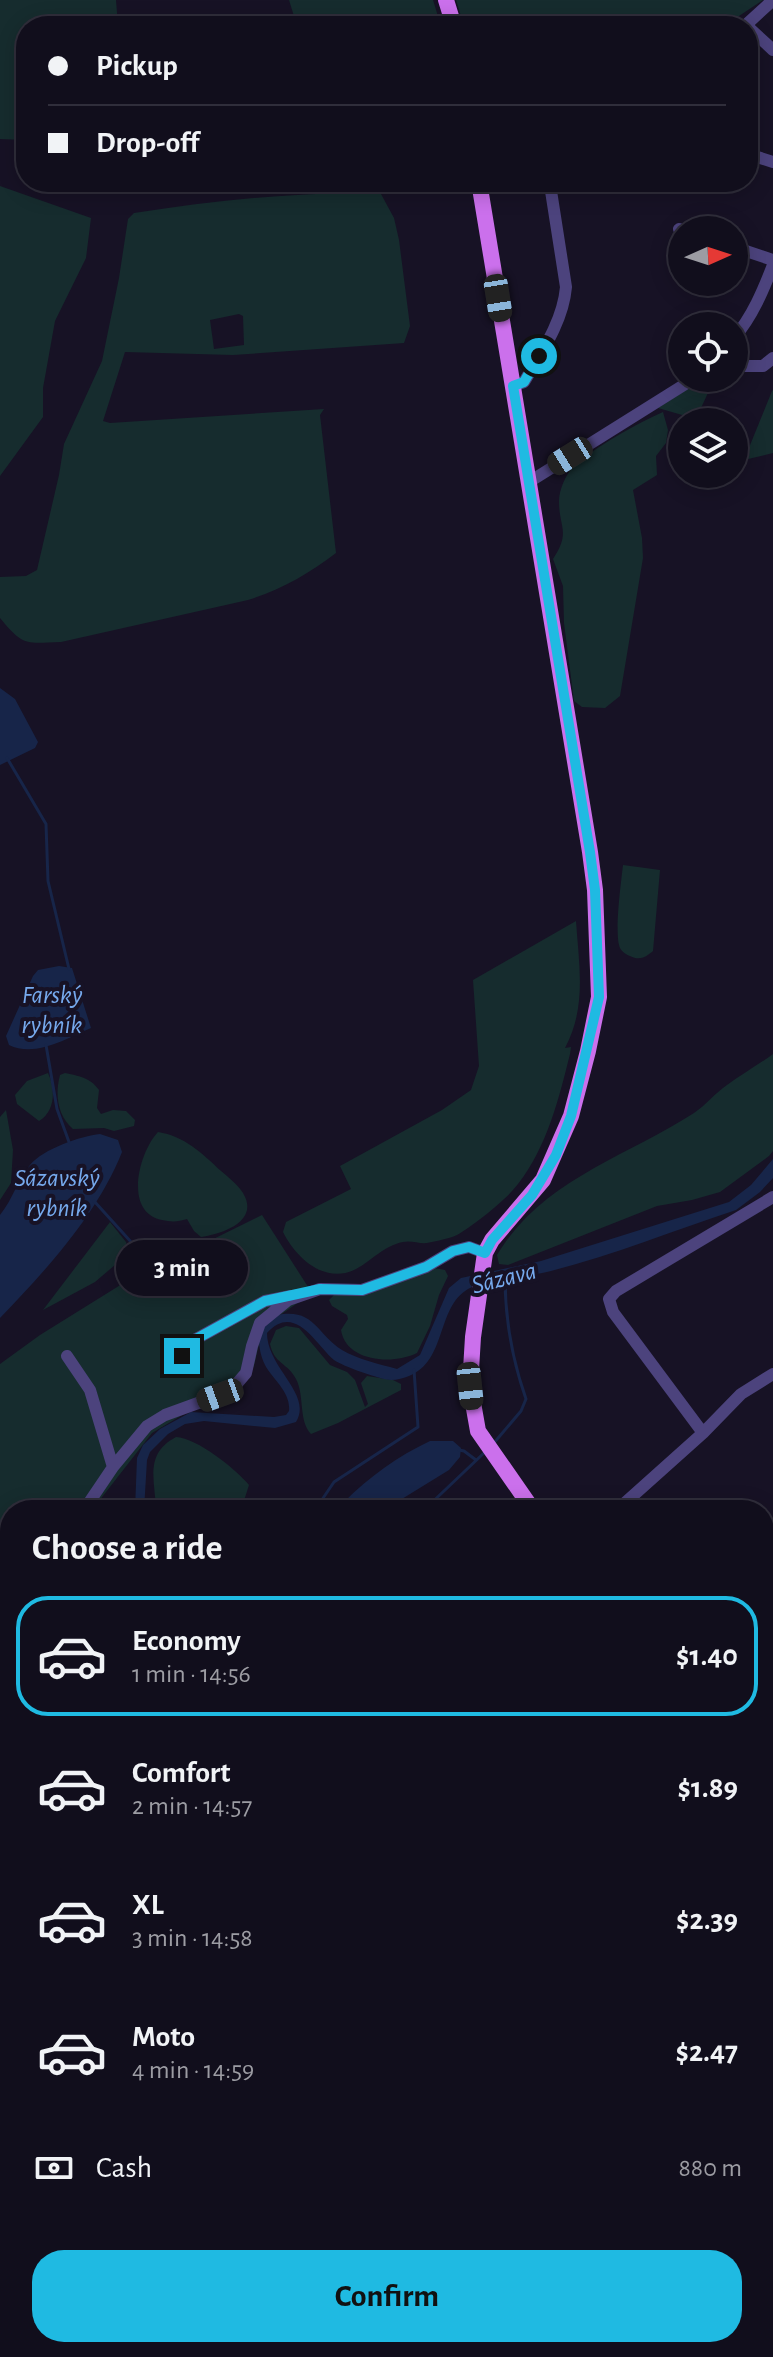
<!DOCTYPE html>
<meta charset="utf-8">
<style>
:root{--surface:#110e1c;--page:#1a1725;--text:#f1f3f6;--muted:#9c9ca3;--line:#302e3b;--accent:#1fbae2}
body{margin:0;font-family:"Alegreya Sans",sans-serif;background:var(--page);color:var(--text);height:100vh;display:flex;flex-direction:column;font-size:30px;white-space:nowrap}
*{box-sizing:border-box;margin:0}
p{font-size:26px;color:var(--muted)}
.icon{flex:none;width:44px;height:44px;fill:none;stroke:currentColor;stroke-width:2;stroke-linecap:round;stroke-linejoin:round}
.map{position:relative;flex:1;overflow:hidden}
.sheet{position:absolute;left:0px;top:1500px;width:774px;height:858px;display:flex;flex-direction:column;background:var(--surface);border-radius:32px 32px 0 0;box-shadow:0 4px 20px #0003,0 0 0 2px var(--line)}
.sheet>*{flex:none}
.banner{position:absolute;left:16px;top:16px;width:742px;height:176px;border-radius:32px;box-shadow:0 4px 20px #0003,0 0 0 2px var(--line);display:grid;align-content:center;height:176px;padding:0 32px;background:var(--surface)}
.needle{width:52px;rotate:87deg}
.controls{position:absolute;left:668px;top:216px;display:grid;gap:16px}
.controls a{display:grid;place-items:center;width:80px;height:80px;border-radius:50%;background:var(--surface);box-shadow:0 4px 20px #0003,0 0 0 2px var(--line);font-size:40px}
.end{position:absolute;width:36px;height:36px;margin:-18px;border:10px solid #1fbae2;background:#111;box-shadow:0 0 0 4px #111}
.from{border-radius:50%}
.bubble{position:absolute;height:56px;border-radius:28px;background:var(--surface);box-shadow:0 4px 20px #0003,0 0 0 2px var(--line);font-size:26px;font-weight:600;line-height:56px;text-align:center}
.car{position:absolute;width:24px;height:48px;margin:-24px -12px;border-radius:10px;box-shadow:0 0 6px 2px #0007;background:linear-gradient(#222 24%,#8ab4d8 0 40%,#222 0 76%,#8ab4d8 0 86%,#222 0)}
.banner b{display:flex;align-items:center;gap:28px;height:76px;font-size:30px}
.banner b+b{border-top:2px solid var(--line)}
.banner i{width:20px;height:20px;background:var(--text)}
ul{padding:0;list-style:none}
li{display:flex;align-items:center;gap:24px;height:120px;margin:0 16px 12px;padding:0 16px;border:4px solid transparent;border-radius:32px}
li div{flex:1}
li b{display:block;font-size:30px}
li em{font-style:normal;font-weight:600}
li.selected{border-color:var(--accent)}
li>.icon{width:72px;height:72px;stroke-width:1.5}
h2{padding:0 32px;font-size:36px;line-height:96px}
.pay{display:flex;align-items:center;gap:20px;height:88px;padding:0 32px;font-size:30px}
.pay p{margin-inline-start:auto}
.action{display:flex;gap:16px;margin-top:auto;padding:16px 32px}
.action a{flex:1;height:92px;border-radius:32px;background:var(--accent);color:#111;font-size:32px;font-weight:600;line-height:92px;text-align:center}
.map>svg:first-child{display:block}
.green{fill:#162c2e;fill-rule:evenodd}
.water{fill:#172549}
.lines{fill:none;stroke-linecap:round;stroke-linejoin:round}
.stream{stroke:#172549;stroke-width:3}
.minor{stroke:#4c437d;stroke-width:12}
.major{stroke:#cb70ec;stroke-width:16}
.route{stroke:#1fbae2;stroke-width:10}
.labels{text-anchor:middle;dominant-baseline:central;stroke-width:8;stroke-linejoin:round;paint-order:stroke}
.water-label{font-size:26px;font-style:italic;fill:#76a9ed;stroke:#171225}
</style>
<div class="map">
<svg width="773" height="2357" viewBox="0 0 773 2357">
<rect width="100%" height="100%" fill="#171225"/>
<!-- green -->
<path class="green" d="M0 0H116L118 26H26V140L0 139Z
M289 0H433L441 26H297Z
M456 0H763L724 26 680 22 610 25 568 20 561 26H464Z
M0 186 91 218 86 258 55 321 43 388V417L0 476Z
M349 193 381 194 394 218 399 240 410 326 404 343 233 355 125 352 103 421 110 423 324 409 320 415 336 553C308 574 281 590 248 600L61 642C25 643 24 647 0 618V577L26 576 37 570 59 475 64 444 102 361 119 278 128 219 134 213C206 202 276 194 349 193ZM239 314 243 316 244 345 214 349 210 320Z
M703 379 712 384 696 419 658 408Z
M773 390V453L744 460 772 391Z
M663 412 668 430 666 443 656 456 657 475 633 490 642 538 643 558 620 696 605 708 582 707 574 701 564 623 563 586 553 559C571 532 559 528 559 501 559 490 566 474 573 467 593 448 638 423 663 412Z
M623 865 660 870 653 951C646 957 640 961 630 956 627 955 622 952 620 948 614 934 621 883 623 865Z
M576 921C579 965 587 1007 565 1048L571 1047 570 1054C559 1098 547 1147 518 1184 506 1200 474 1225 457 1235 448 1239 436 1241 427 1243 419 1244 411 1240 403 1242 383 1246 373 1260 356 1269 325 1285 296 1258 283 1232L286 1222 351 1189 340 1166 442 1110 471 1090 479 1066 473 980Z
M773 1054V1151L769 1156 720 1192 692 1200 657 1206 508 1265 499 1264 497 1255C542 1180 624 1158 694 1113 706 1105 715 1093 727 1085 742 1074 758 1065 773 1054Z
M48 1073C56 1089 55 1112 39 1121L17 1104 15 1095 27 1081Z
M65 1073C78 1076 90 1077 99 1090L97 1108 101 1114 113 1110 126 1111 135 1120 134 1126 114 1131 104 1128 73 1129C57 1115 55 1094 60 1075Z
M6 1110 13 1150 11 1183 0 1200V1117Z
M158 1132C184 1136 202 1153 221 1171 228 1177 238 1185 243 1193 260 1221 223 1234 201 1237L194 1231 187 1219C178 1222 171 1222 162 1220 123 1212 139 1152 158 1132Z
M262 1215 312 1293 263 1327 254 1366 234 1393 184 1414 152 1433 92 1510H10V1651L3 1724 10 1752 0 1760V1364L40 1335 122 1284Z
M110 1222 126 1242 129 1253 95 1282 43 1310Z
M434 1268 445 1270 448 1276 439 1295 430 1326 417 1353C393 1365 346 1362 341 1330L348 1319 347 1315 332 1306 329 1300 334 1295Z
M286 1326 299 1328 330 1365 347 1372 355 1380 365 1407 368 1404 361 1383 367 1376 393 1380 401 1384V1390L338 1423 311 1434C298 1420 305 1396 296 1379 288 1363 274 1364 270 1344L276 1330Z
M176 1437C197 1438 236 1469 249 1485L241 1510H156C155 1480 144 1454 176 1437Z
M0 1861 7 1863 10 1869V2348H683L684 2357H0Z"/>
<!-- water -->
<path class="water" d="M0 688 15 699 38 742 35 748 0 765Z
M59 966 72 968 91 1028C68 1038 35 1058 9 1045L6 1036 33 976 38 970Z
M100 1134 118 1140 122 1152C97 1215 46 1270 0 1318V1215C13 1199 18 1179 30 1165 43 1149 81 1136 100 1134Z
M773 1159V1178L760 1192 736 1210C675 1230 614 1255 551 1271 530 1277 485 1279 468 1289 436 1308 447 1361 409 1376 404 1378 397 1380 391 1380 382 1380 342 1366 334 1360 316 1345 295 1302 267 1333 267 1368 313 1394 296 1422L275 1428 204 1421 185 1424 168 1434 150 1452 147 1460 144 1510H135L137 1458 143 1445 160 1429 191 1412 274 1417 286 1415 289 1411C291 1392 273 1380 265 1365 260 1355 258 1342 259 1332L277 1315C315 1308 316 1334 342 1350 357 1359 379 1364 397 1369L420 1355 449 1288 461 1278 541 1261 729 1202 751 1185Z
M430 1441H453L461 1448 460 1457 449 1470 384 1510H345L344 1502C369 1477 398 1456 430 1441Z"/>
<g class="lines">
<!-- stream -->
<path class="stream" d="M7 758 46 824 48 881 69 969
M46 1045 57 1109 69 1142
M94 1201 132 1243 139 1260
M493 1444 521 1411 526 1399C512 1359 505 1319 505 1277
M459 1450 464 1451 476 1460
M315 1510 334 1482 418 1427 414 1370
M424 1510 485 1452
M0 1783 10 1772
M0 2323 10 2301"/>
<!-- minor -->
<path class="minor" d="M748 26V23L773 0
M748 27 773 50
M748 154 773 162
M679 229 682 230
M734 247 773 260
M734 338C752 317 763 291 773 265
M734 366H763L773 358
M513 386 524 382C541 353 563 322 566 287L551 191 552 182
M529 482 695 378
M67 1356 90 1390 113 1467
M182 1356 178 1349 265 1301 291 1296
M703 1433 613 1312 609 1299 616 1291 773 1197
M84 1510 113 1467 147 1426 165 1415 220 1395 234 1387 246 1373 252 1346 260 1323 288 1300 320 1289 362 1290 426 1267 453 1251 469 1247 485 1253
M617 1510 703 1433 741 1394 773 1374
M764 1585 773 1589
M0 1636 10 1632
M764 1785 773 1777
M764 1850 773 1860
M764 2036 773 2032"/>
<!-- major -->
<path class="major" d="M446 0 454 26
M479 182 590 852 595 890 599 997 588 1051 571 1116 543 1180 492 1240 485 1253 473 1337 470 1386 478 1431 533 1510
M764 1882 773 1892"/>
</g>
<g class="lines">
<!-- route -->
<path class="route" d="M182 1356 178 1349 265 1301 320 1289 362 1290 426 1267 453 1251 469 1247 485 1253 492 1240 532 1195 556 1155 571 1116 599 997 595 890 590 852 513 386 524 382 539 356"/>
</g>
<g class="labels">
<!-- water labels -->
<g class="water-label">
<text x="52" y="995">Farský<tspan x="52" dy="30">rybník</tspan></text>
<text x="57" y="1178">Sázavský<tspan x="57" dy="30">rybník</tspan></text>
<text transform="translate(504 1278) rotate(-14)">Sázava</text>
</g>
</g>
</svg>
<div class="controls">
<a><svg class="needle" viewBox="-14 -14 28 28"><path d="M0-13l5 13h-10z" fill="#e53935"/><path d="M0 13l5-13h-10z" fill="#9c9ca3"/></svg></a>
<a><svg class="icon" aria-label="locate" viewBox="0 0 24 24"><circle cx="12" cy="12" r="6"/><path d="M12 2v4M12 18v4M2 12h4M18 12h4"/></svg></a>
<a><svg class="icon" aria-label="layers" viewBox="0 0 24 24"><path d="M12 4l9 5-9 5-9-5zM3 14l9 5 9-5"/></svg></a>
</div>
<i class="end from" style="left:539px;top:356px"></i>
<i class="end" style="left:182px;top:1356px"></i>
<div class="bubble" style="left:116px;top:1240px;width:132px">3 min</div>
<i class="car" style="left:498px;top:298px;rotate:171deg"></i>
<i class="car" style="left:570px;top:456px;rotate:238deg"></i>
<i class="car" style="left:470px;top:1386px;rotate:174deg"></i>
<i class="car" style="left:220px;top:1395px;rotate:250deg"></i>
<div class="banner">
<b><i class="from"></i>Pickup</b>
<b><i></i>Drop-off</b>
</div>
<section class="sheet">
<h2>Choose a ride</h2>
<ul>
<li class="selected"><svg class="icon" aria-label="car" viewBox="0 0 24 24"><path d="M5 17H2v-5l4-1 3-4h7l3 4 3 1v5h-3M9 17h6M6 11h13"/><circle cx="7" cy="17" r="2"/><circle cx="17" cy="17" r="2"/></svg><div><b>Economy</b><p>1 min · 14:56</p></div><em>$1.40</em></li>
<li><svg class="icon" aria-label="car" viewBox="0 0 24 24"><path d="M5 17H2v-5l4-1 3-4h7l3 4 3 1v5h-3M9 17h6M6 11h13"/><circle cx="7" cy="17" r="2"/><circle cx="17" cy="17" r="2"/></svg><div><b>Comfort</b><p>2 min · 14:57</p></div><em>$1.89</em></li>
<li><svg class="icon" aria-label="car" viewBox="0 0 24 24"><path d="M5 17H2v-5l4-1 3-4h7l3 4 3 1v5h-3M9 17h6M6 11h13"/><circle cx="7" cy="17" r="2"/><circle cx="17" cy="17" r="2"/></svg><div><b>XL</b><p>3 min · 14:58</p></div><em>$2.39</em></li>
<li><svg class="icon" aria-label="car" viewBox="0 0 24 24"><path d="M5 17H2v-5l4-1 3-4h7l3 4 3 1v5h-3M9 17h6M6 11h13"/><circle cx="7" cy="17" r="2"/><circle cx="17" cy="17" r="2"/></svg><div><b>Moto</b><p>4 min · 14:59</p></div><em>$2.47</em></li>
</ul>
<div class="pay"><svg class="icon" aria-label="cash" viewBox="0 0 24 24"><path d="M3 7h18v10H3z"/><circle cx="12" cy="12" r="2"/></svg>Cash<p>880 m</p></div>
<div class="action"><a>Confirm</a></div>
</section>
</div>
